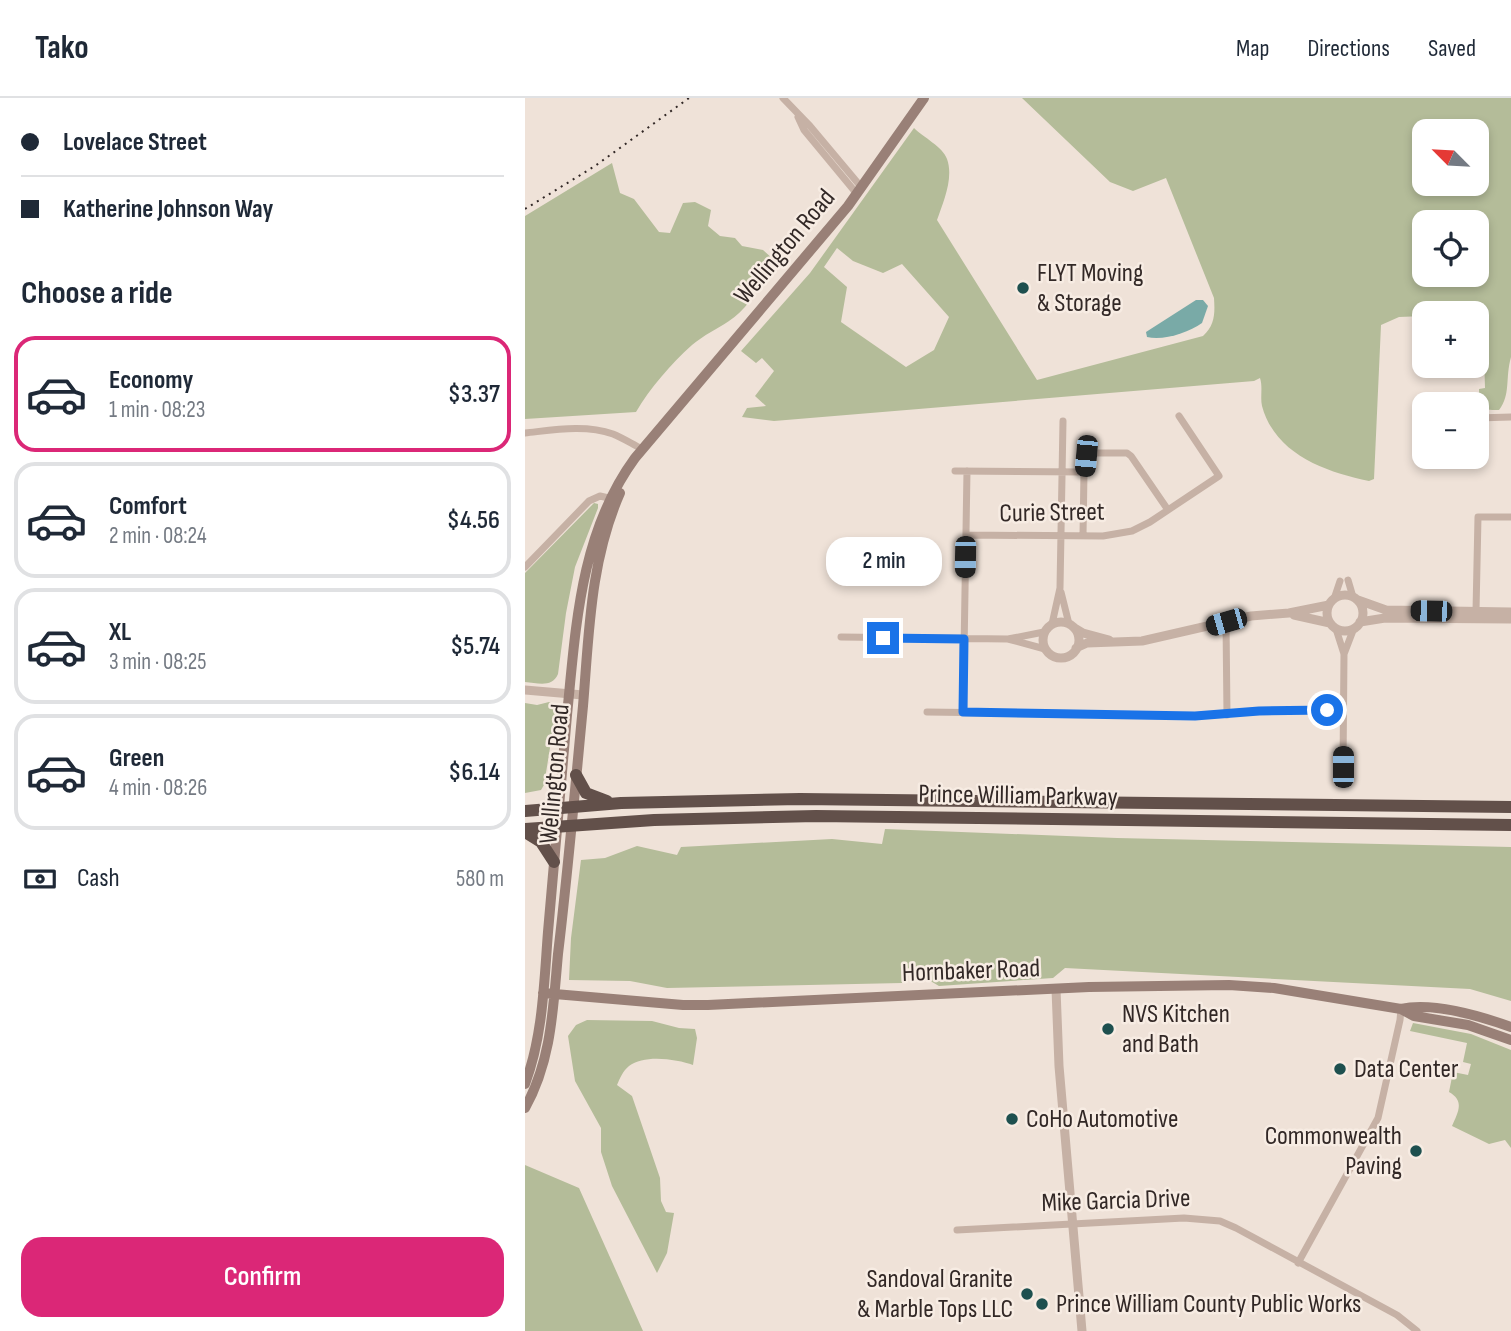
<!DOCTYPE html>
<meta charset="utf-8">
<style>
:root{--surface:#fff;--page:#f6f6f7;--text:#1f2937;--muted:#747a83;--line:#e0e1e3;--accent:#db2777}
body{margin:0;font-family:"Sofia Sans Condensed",sans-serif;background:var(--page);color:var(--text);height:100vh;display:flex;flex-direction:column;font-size:26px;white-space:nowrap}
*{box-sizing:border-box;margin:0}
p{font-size:23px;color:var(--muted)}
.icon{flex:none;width:38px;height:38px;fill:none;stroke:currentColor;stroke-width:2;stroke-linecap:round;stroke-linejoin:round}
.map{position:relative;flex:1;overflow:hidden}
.drawer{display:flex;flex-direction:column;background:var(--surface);width:525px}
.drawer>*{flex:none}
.guide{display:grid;align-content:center;height:154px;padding:0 21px;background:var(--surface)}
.needle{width:46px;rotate:294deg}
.tools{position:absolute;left:887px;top:21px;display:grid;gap:14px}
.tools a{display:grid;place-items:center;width:77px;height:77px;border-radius:14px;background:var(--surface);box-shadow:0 4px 10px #0003;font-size:35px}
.end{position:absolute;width:32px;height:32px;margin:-16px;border:9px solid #1a73e8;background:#fff;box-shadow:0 0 0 4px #fff}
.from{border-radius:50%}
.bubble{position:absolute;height:49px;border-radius:21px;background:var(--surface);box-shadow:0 4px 10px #0003;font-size:23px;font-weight:600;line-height:49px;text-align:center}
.car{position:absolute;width:21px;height:42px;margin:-21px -10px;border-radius:9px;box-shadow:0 0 5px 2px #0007;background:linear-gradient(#222 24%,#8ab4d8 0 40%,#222 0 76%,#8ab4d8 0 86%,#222 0)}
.guide b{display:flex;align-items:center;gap:24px;height:66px;font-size:26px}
.guide b+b{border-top:2px solid var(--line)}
.guide i{width:18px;height:18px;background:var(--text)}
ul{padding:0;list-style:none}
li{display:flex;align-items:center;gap:21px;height:116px;margin:0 14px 10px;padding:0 7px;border:4px solid var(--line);border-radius:21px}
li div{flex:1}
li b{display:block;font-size:26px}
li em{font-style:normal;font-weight:600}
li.current{border-color:var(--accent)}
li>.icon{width:63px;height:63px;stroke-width:1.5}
h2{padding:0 21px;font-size:32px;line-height:84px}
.pay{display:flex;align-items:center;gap:18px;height:77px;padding:0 21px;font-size:26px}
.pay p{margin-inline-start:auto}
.primary-button{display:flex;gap:14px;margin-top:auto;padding:14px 21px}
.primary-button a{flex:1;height:80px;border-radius:21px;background:var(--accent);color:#fff;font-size:28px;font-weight:600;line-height:80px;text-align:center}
header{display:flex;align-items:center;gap:42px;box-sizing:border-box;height:98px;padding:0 35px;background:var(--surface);border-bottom:2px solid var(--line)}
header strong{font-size:33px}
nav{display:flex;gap:38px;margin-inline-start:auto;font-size:24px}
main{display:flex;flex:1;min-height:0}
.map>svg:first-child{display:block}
.green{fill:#b4bc99;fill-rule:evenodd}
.water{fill:#79aaa7}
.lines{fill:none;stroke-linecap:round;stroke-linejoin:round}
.minor{stroke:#c6b1a5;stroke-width:7}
.tertiary{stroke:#c6b1a5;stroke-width:9}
.secondary{stroke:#998077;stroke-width:10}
.trunk{stroke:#62504a;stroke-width:12}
.rail{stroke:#322826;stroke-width:2;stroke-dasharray:2 5;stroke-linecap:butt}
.route{stroke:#1a73e8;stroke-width:9}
.poi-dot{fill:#1e504f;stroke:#f7ece3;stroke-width:2.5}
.labels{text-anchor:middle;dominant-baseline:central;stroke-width:5;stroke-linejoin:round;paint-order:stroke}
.street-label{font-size:26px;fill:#322826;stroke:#f7ece3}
.poi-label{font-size:26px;fill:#322826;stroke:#f7ece3;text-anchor:start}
</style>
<header>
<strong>Tako</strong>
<nav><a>Map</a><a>Directions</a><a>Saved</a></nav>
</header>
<main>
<section class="drawer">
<div class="guide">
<b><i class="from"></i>Lovelace Street</b>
<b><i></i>Katherine Johnson Way</b>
</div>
<h2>Choose a ride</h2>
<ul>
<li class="current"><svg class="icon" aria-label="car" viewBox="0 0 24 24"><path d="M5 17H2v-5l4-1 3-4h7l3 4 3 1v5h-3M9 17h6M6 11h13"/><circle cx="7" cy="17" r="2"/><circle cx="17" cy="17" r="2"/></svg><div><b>Economy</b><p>1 min · 08:23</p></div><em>$3.37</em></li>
<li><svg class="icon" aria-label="car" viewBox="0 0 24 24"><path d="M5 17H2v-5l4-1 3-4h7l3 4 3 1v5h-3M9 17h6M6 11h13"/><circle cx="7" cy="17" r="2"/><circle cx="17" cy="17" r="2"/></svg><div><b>Comfort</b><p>2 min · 08:24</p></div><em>$4.56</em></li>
<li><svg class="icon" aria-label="car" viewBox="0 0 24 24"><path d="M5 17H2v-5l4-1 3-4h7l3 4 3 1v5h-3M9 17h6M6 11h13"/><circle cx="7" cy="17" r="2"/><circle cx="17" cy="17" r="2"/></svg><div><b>XL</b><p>3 min · 08:25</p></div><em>$5.74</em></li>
<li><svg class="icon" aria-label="car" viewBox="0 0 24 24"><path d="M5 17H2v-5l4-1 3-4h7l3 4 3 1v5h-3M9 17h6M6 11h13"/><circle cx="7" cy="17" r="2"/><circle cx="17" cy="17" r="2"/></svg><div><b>Green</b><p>4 min · 08:26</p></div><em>$6.14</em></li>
</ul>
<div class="pay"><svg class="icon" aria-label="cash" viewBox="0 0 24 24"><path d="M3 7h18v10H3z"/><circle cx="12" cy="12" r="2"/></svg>Cash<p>580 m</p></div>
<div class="primary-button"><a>Confirm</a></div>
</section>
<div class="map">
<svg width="986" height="1233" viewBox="0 0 986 1233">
<rect width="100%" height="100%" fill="#efe2d8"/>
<!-- green -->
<path class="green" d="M497 0H986V259C980 280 986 297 974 312 956 313 954 308 954 291L960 290 958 223H963V212L944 215H900L899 218 874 219 856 227 849 381 844 383C800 374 750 356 737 308 735 299 738 289 735 280L729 283 249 323 217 319 222 310 241 308 230 298 249 273 237 260 231 265 216 253 285 175 389 30C398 39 418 49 422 61 429 80 418 105 412 122L512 282 678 238C690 227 690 215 689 200L641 80 608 93 585 84ZM900 33H952V86H900ZM900 124H952V177H900ZM312 150 328 163 358 175 377 166 424 219 409 252 381 269 316 224 322 189 299 169Z
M87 65 95 95 109 101 134 134 145 135 158 105 170 104 186 112 183 128 195 138 210 140 217 148 238 152 248 161C238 183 225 210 204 223 192 231 179 237 167 247 146 266 125 290 111 314L0 321V118Z
M69 405 73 406V410L50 469 41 515 33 576C27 590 13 585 0 584V475Z
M24 604 33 608 35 619H30L19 687 16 692 0 695V605L12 607Z
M360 731 592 740 986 749V903L945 891 540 870 528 880 414 888 383 870 377 885 142 890 105 883 44 882 46 840 56 762 80 760 112 748 152 757 156 749 307 741 357 746Z
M62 922 127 923 154 930 170 931 172 940 168 967C152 961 119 956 104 968 98 973 95 980 92 987L107 998 135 1080 136 1103 141 1114 149 1115 142 1155 132 1175 87 1088 76 1054V1030L50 983 43 938 51 927Z
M888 925 946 936 986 952V1050L980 1042 964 1046 927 1028C933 1014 940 1003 924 994L928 974 943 977 946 966 938 964 942 945 885 933Z
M0 1067 54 1090 118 1233H0Z"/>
<!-- water -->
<path class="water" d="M671 202H678L683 208 677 225C663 235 638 243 622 239L621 234Z"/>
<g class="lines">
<!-- minor -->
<path class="minor" d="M258 0 285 28 337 90
M273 19 279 32 332 96
M952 320 986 319
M0 335C28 332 60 326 88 336 98 340 107 346 117 351
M430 373 559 374
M441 437 578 438 607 433 625 424 694 378 654 318
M558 438 559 374 563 355H602L606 358 643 412
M0 469 64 403 75 398 88 401
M823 482 828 499
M536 494 544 526
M809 501 815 483
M951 513 953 419H986
M701 524 702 617
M527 526 535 490 538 323
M811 531 819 556 818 669
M316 539 483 541 520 551
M483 541 519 534
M819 556 829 530
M402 614 670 618 734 613 818 612
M438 614 442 373
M432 1132 659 1120 695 1123 711 1130 872 1217 892 1233
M773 1165 853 1020 875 922 876 911"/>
<!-- tertiary -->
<path class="tertiary" d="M802 515a18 18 0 1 1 36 0a18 18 0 1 1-36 0Z
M833 502 861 512 986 514
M769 517 805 525
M835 524 860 520 986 521
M518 542a18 18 0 1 1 36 0a18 18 0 1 1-36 0Z
M548 529 558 535 584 542
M551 550 562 545 617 543 726 518 764 515 804 507
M0 592 58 597
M531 891 534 968 557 1233"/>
<!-- secondary -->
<path class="secondary" d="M18 895 158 907H183L564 889 704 887 749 890 876 911 889 918 943 927 986 942
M876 911C907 904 955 918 986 929
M0 986C18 938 19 885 23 834 29 762 35 690 42 617 51 528 55 435 110 360L323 108 399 0
M0 1010C27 962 28 909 33 856 43 773 50 691 58 608 64 536 65 463 95 395"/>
<!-- trunk -->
<path class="trunk" d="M51 677 61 695 82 703
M0 713 96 705 275 701 986 709
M0 731 129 722 291 718 986 727
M0 734 16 744 29 764"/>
<!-- rail -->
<path class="rail" d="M0 111 70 68 164 0"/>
</g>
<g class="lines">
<!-- route -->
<path class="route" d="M358 540 439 541 438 614 670 618 734 613 802 612"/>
</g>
<!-- markers -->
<g class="poi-dot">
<circle cx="498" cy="190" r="7"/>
<circle cx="583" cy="931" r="7"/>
<circle cx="815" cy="971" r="7"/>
<circle cx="487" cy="1021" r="7"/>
<circle cx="891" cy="1053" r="7"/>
<circle cx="502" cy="1196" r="7"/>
<circle cx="517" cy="1206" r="7"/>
</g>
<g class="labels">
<!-- street labels -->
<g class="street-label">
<text transform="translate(260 149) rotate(-50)">Wellington Road</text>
<text transform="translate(527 415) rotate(-1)">Curie Street</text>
<text transform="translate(30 676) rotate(-85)">Wellington Road</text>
<text transform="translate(493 698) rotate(1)">Prince William Parkway</text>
<text transform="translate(446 873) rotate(-2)">Hornbaker Road</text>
<text transform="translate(591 1103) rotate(-2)">Mike Garcia Drive</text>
</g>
<!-- poi labels -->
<g class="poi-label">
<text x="512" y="175">FLYT Moving<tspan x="512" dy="30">&amp; Storage</tspan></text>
<text x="597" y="916">NVS Kitchen<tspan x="597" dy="30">and Bath</tspan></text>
<text x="829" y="971">Data Center</text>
<text x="501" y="1021">CoHo Automotive</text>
<text x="877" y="1038" text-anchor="end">Commonwealth<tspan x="877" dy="30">Paving</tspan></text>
<text x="488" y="1181" text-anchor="end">Sandoval Granite<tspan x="488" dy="30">&amp; Marble Tops LLC</tspan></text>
<text x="531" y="1206">Prince William County Public Works</text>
</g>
</g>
</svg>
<div class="tools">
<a><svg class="needle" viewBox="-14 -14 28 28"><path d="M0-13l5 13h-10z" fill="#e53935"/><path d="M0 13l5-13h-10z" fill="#747a83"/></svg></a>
<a><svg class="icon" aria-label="locate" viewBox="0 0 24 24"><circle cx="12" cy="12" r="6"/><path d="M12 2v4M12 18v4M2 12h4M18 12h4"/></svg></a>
<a>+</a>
<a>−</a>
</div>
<i class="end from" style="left:802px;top:612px"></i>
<i class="end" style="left:358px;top:540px"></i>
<div class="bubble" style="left:301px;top:439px;width:116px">2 min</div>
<i class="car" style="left:561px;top:358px;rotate:185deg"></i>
<i class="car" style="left:440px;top:459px;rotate:181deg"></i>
<i class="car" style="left:906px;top:513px;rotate:271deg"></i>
<i class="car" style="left:701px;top:524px;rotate:254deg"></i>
<i class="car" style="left:818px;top:669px;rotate:0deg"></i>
</div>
</main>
